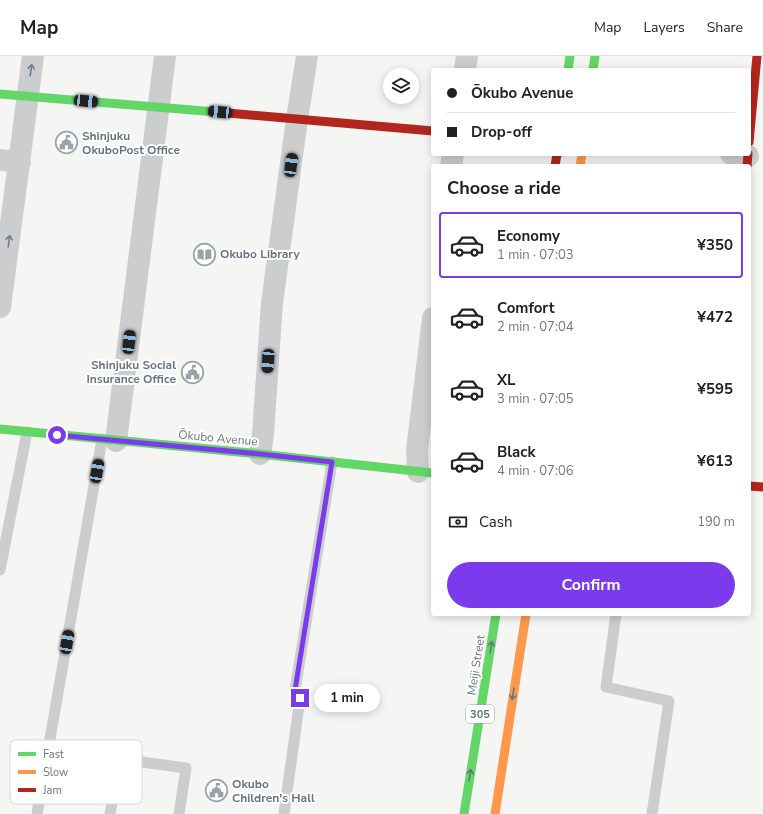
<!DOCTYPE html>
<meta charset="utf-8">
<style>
:root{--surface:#fff;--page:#f6f6f6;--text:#222;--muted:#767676;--line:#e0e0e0;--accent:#7c3aed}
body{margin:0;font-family:"Nunito Sans",sans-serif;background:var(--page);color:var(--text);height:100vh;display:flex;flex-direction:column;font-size:15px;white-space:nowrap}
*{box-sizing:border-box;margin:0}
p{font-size:13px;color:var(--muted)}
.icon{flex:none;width:22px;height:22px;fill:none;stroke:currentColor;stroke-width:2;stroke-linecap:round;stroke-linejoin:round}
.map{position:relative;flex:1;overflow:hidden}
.side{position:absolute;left:431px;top:108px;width:320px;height:452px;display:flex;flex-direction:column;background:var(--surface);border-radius:4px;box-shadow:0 2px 10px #0003}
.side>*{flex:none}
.banner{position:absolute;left:431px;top:12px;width:320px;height:88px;border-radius:4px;box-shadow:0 2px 10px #0003;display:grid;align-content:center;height:88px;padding:0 16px;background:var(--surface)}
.tools{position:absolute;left:383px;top:12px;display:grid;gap:8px}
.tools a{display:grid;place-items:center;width:36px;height:36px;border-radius:50%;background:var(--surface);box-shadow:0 2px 10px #0003;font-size:20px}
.end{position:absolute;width:18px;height:18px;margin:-9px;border:5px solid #7c3aed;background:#fff;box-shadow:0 0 0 2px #fff}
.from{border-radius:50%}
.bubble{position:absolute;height:28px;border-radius:14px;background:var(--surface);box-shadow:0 2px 10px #0003;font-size:13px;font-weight:700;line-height:28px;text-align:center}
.car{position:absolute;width:12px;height:24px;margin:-12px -6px;border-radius:5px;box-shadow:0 0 3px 1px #0007;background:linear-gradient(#222 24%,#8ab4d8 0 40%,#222 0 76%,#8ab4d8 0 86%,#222 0)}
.banner b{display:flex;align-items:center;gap:14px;height:38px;font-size:15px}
.banner b+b{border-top:1px solid var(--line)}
.banner i{width:10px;height:10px;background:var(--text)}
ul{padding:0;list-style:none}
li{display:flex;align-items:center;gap:12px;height:66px;margin:0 8px 6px;padding:0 8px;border:2px solid transparent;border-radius:4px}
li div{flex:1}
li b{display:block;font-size:15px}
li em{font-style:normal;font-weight:700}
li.current{border-color:var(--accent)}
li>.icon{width:36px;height:36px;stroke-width:1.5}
h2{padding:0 16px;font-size:18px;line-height:48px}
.pay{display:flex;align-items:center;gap:10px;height:44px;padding:0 16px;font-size:15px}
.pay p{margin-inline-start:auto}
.primary-button{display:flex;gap:8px;margin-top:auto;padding:8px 16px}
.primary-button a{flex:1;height:46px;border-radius:24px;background:var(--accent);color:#fff;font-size:16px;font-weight:700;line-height:46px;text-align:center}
header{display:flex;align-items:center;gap:24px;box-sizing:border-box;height:56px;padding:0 20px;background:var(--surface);border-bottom:1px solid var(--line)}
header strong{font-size:19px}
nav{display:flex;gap:22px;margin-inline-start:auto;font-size:14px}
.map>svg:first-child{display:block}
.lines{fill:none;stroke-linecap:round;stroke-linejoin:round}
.lane{stroke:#cbcdce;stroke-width:11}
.street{stroke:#cbcdce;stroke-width:22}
.fast{stroke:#63d668;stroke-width:9}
.slow{stroke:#ff974d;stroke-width:9}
.jam{stroke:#b3261e;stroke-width:9}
.oneway{stroke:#717e8a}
.oneway2{stroke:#677582}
.route{stroke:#7c3aed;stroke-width:5}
.labels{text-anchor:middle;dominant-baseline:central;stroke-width:4;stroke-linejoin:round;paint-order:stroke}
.shield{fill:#fff;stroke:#959ea8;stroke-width:1}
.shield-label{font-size:11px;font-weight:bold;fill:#677582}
.poi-label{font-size:12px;font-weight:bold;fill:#677582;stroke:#fff;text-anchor:start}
.street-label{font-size:12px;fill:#677582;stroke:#fff}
.key{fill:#fff;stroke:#d1d6da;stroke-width:1}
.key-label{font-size:11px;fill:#677582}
</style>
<header>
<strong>Map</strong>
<nav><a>Map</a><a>Layers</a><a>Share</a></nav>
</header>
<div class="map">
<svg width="763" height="758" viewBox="0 0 763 758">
<rect width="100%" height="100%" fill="#f5f5f4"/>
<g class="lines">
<!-- lane -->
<path class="lane" d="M0 514 27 376
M616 558 606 631 669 645 652 758
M37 758 102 383
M110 758 120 703 186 712 179 758
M284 758 300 642 295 634 332 406"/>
<!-- street -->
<path class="street" d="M465 14 467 0
M731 98 748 100
M0 104 20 106
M451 110 453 98
M0 251 33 0
M116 385 165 0
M260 398 263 378 272 247 297 63 307 0
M418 416 417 394 433 262"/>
<!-- fast -->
<path class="fast" d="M568 14 570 0
M593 14 595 0
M0 38 216 56
M0 373 260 398 433 417
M464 758 496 558"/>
<!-- slow -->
<path class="slow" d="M580 110 582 98
M495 758 526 558"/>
<!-- jam -->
<path class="jam" d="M216 56 433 75
M749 86 757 0
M555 110 557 98
M747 110 748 98
M749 430 763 431"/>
</g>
<!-- one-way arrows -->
<defs><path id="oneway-shaft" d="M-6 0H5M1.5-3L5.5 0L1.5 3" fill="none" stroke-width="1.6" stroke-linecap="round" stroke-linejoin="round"/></defs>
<g class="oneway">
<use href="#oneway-shaft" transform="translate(31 14) rotate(-82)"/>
<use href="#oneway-shaft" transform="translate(9 185) rotate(-82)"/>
</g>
<g class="oneway2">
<use href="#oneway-shaft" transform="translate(491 591) rotate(-81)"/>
<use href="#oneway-shaft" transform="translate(513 638) rotate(99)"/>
<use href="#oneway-shaft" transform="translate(470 719) rotate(-81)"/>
</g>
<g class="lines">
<!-- route -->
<path class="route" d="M57 379 260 398 332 406 295 634 300 642"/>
</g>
<!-- icons -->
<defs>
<symbol id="civic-ring" viewBox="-11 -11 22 22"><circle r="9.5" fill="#fff" stroke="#99a2aa" stroke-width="1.5"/><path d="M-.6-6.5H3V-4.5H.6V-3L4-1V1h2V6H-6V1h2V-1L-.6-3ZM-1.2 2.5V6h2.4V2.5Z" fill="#99a2aa"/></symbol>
<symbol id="library-ring" viewBox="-11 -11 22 22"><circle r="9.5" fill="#fff" stroke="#99a2aa" stroke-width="1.5"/><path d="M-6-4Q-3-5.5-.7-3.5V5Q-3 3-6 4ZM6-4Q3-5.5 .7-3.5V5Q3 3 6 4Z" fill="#99a2aa"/></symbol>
</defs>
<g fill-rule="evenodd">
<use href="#civic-ring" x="54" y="74" width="25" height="25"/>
<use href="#library-ring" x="192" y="186" width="25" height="25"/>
<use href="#civic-ring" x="180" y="304" width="25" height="25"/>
<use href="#civic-ring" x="204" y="722" width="25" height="25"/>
</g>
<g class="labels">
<!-- shield labels -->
<rect class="shield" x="466" y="649" width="28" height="18" rx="3"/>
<g class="shield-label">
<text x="480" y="658">305</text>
</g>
<!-- poi labels -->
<g class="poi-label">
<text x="82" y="80">Shinjuku<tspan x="82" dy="14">OkuboPost Office</tspan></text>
<text x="220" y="198">Okubo Library</text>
<text x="176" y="309" text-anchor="end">Shinjuku Social<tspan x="176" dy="14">Insurance Office</tspan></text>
<text x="232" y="728">Okubo<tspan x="232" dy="14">Children's Hall</tspan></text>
</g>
<!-- street labels -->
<g class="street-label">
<text transform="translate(218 382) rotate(5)">Ōkubo Avenue</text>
<text transform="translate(476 609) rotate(-81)">Meiji Street</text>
</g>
</g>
<!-- legend -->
<rect x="10" y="684" width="132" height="64" rx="6" class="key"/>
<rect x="18" y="696" width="18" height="4" fill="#63d668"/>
<rect x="18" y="714" width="18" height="4" fill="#ff974d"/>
<rect x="18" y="732" width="18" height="4" fill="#b3261e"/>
<g class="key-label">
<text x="43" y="702">Fast</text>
<text x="43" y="720">Slow</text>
<text x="43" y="738">Jam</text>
</g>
</svg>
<div class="tools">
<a><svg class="icon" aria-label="layers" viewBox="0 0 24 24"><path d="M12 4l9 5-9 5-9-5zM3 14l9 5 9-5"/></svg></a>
</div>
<i class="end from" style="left:57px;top:379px"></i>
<i class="end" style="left:300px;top:642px"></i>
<div class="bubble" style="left:314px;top:628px;width:66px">1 min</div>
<i class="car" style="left:86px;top:45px;rotate:95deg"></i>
<i class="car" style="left:220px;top:56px;rotate:275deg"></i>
<i class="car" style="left:291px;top:109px;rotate:8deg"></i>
<i class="car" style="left:129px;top:286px;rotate:7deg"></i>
<i class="car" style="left:268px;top:305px;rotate:184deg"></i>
<i class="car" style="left:97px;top:415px;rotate:10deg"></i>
<i class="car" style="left:67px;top:586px;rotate:10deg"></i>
<div class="banner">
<b><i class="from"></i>Ōkubo Avenue</b>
<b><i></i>Drop-off</b>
</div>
<section class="side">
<h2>Choose a ride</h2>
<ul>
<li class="current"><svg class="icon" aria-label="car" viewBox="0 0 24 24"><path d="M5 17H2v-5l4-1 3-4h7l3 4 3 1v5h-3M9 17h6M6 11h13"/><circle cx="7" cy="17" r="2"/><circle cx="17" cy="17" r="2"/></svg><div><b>Economy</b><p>1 min · 07:03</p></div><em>¥350</em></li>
<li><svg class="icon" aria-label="car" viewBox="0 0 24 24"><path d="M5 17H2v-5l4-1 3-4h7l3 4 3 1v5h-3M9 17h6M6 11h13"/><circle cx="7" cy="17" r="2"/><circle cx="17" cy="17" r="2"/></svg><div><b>Comfort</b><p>2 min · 07:04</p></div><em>¥472</em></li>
<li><svg class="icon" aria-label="car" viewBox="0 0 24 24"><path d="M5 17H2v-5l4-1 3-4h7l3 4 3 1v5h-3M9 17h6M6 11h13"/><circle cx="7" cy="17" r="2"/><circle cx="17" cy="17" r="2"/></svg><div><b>XL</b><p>3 min · 07:05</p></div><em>¥595</em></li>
<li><svg class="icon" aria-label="car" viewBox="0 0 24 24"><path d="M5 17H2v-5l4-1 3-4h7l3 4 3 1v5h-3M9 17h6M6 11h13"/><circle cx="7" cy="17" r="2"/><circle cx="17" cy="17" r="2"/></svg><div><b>Black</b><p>4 min · 07:06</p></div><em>¥613</em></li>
</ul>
<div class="pay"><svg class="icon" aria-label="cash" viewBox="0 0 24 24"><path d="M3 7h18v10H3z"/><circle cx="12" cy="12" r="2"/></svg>Cash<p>190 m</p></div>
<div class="primary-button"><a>Confirm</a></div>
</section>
</div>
